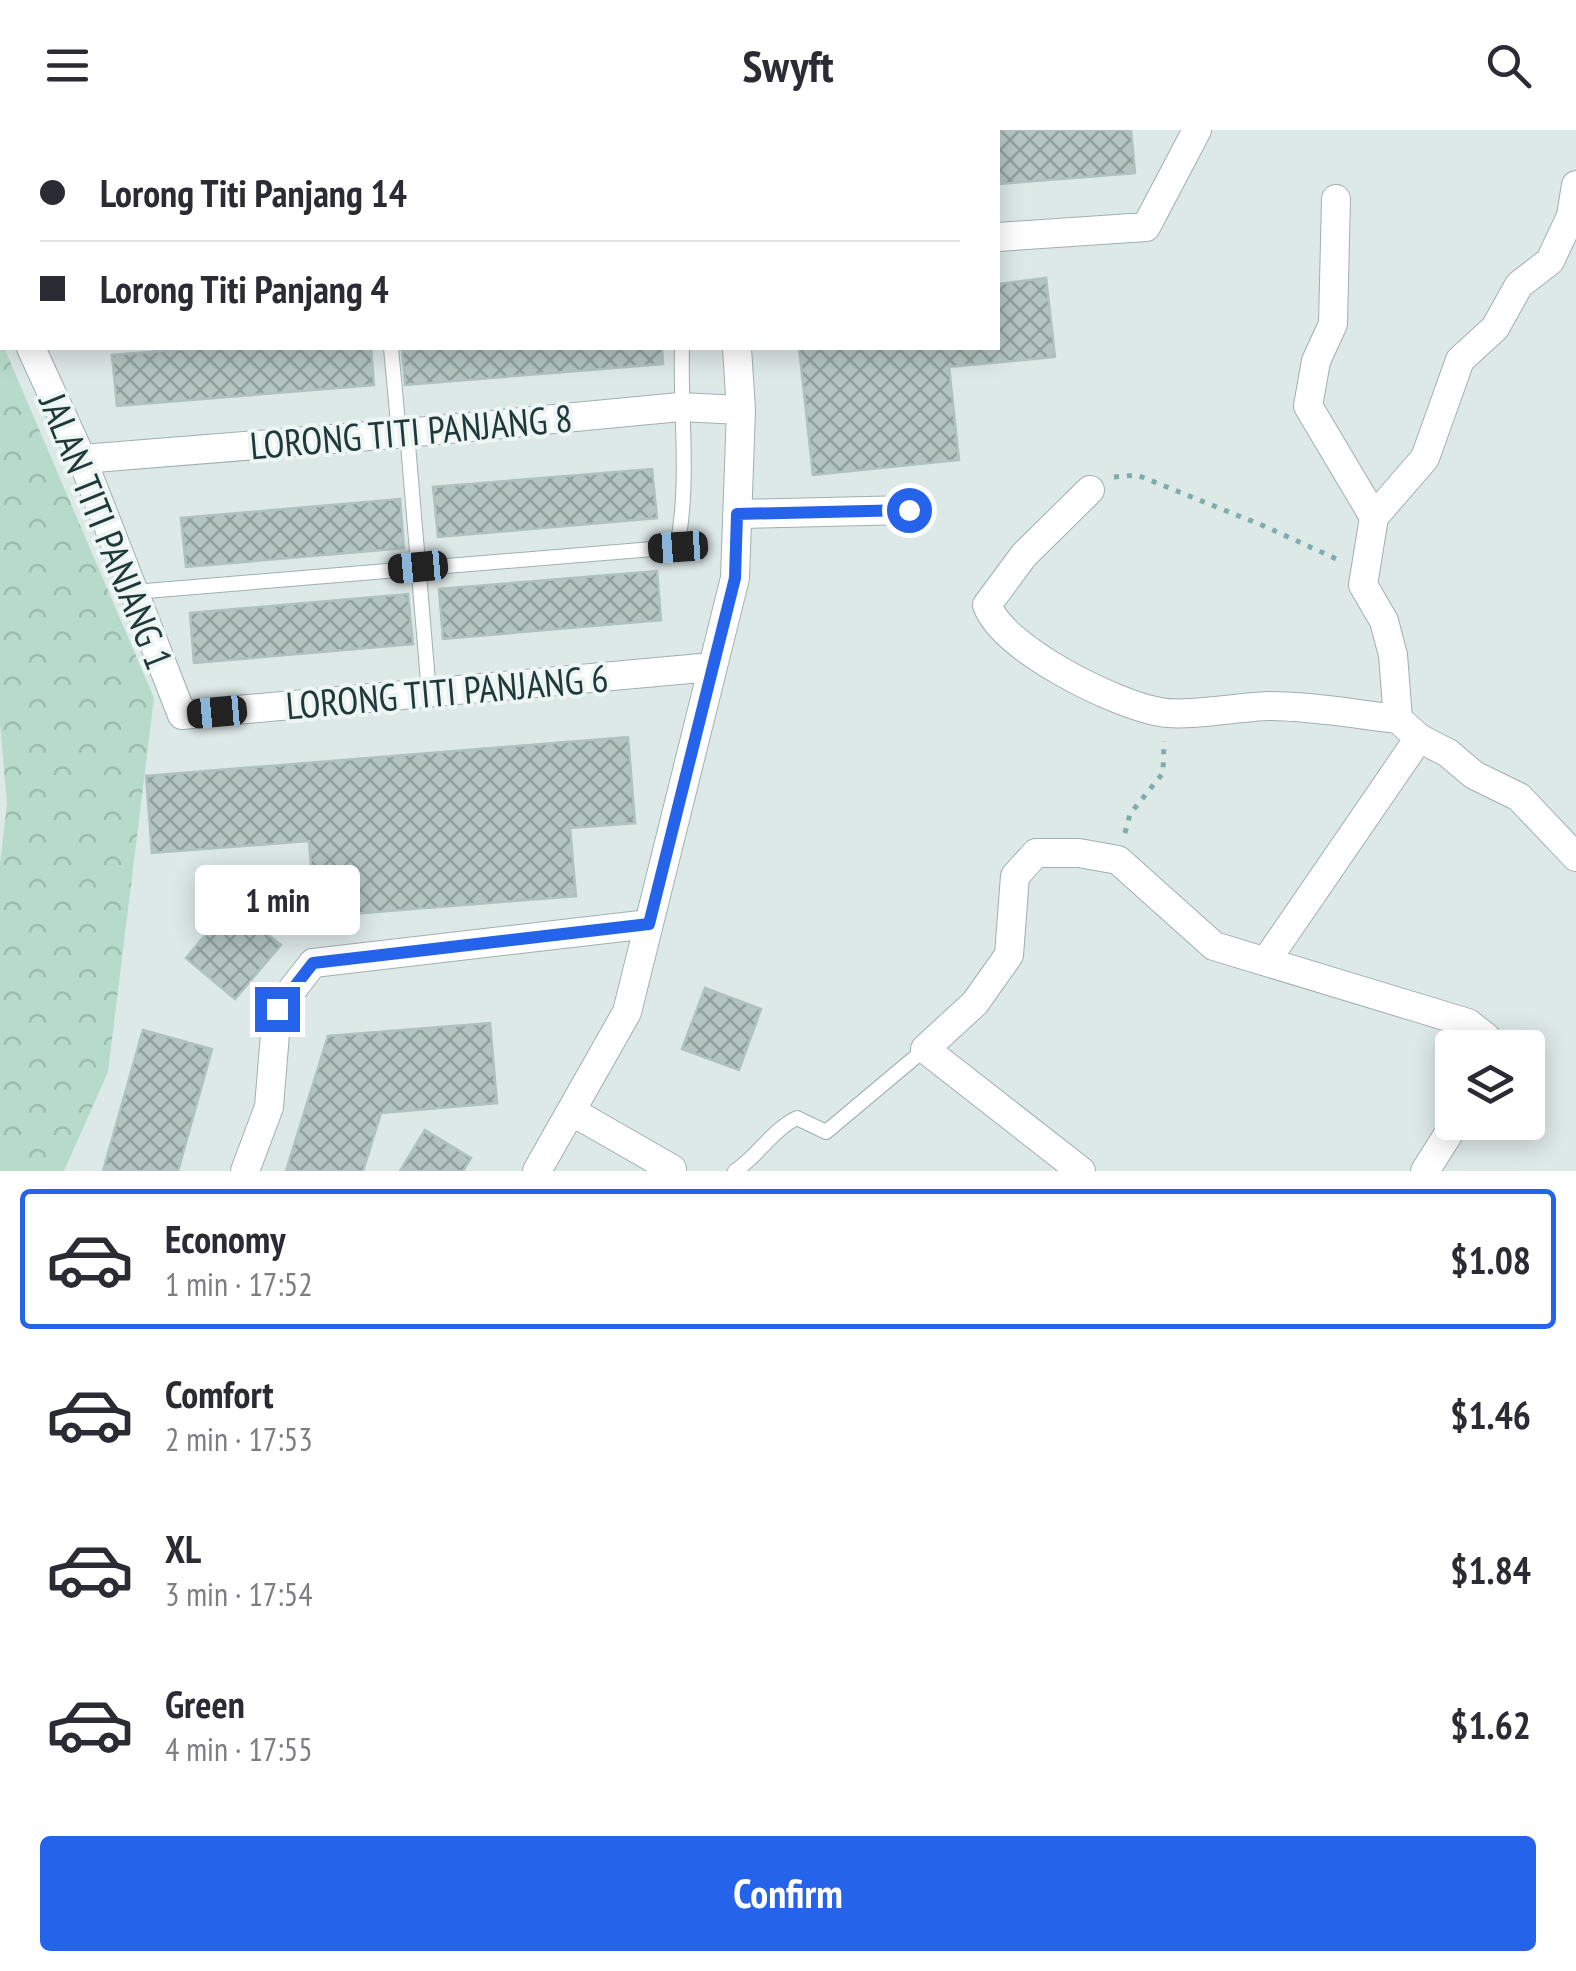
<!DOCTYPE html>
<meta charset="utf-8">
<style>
:root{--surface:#fff;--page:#f2f2f3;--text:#2b2b33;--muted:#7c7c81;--line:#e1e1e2;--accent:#2563eb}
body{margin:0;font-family:"PT Sans Narrow",sans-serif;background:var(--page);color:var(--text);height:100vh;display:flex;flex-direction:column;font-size:38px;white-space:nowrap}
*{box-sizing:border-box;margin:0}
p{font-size:32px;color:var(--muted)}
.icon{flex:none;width:55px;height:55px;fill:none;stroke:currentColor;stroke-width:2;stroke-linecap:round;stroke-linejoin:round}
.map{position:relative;height:1041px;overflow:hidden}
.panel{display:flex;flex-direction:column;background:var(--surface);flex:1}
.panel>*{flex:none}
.top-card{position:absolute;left:0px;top:0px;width:1000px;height:220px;box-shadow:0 5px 25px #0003;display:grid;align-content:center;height:220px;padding:0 40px;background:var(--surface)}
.fabs{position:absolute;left:1435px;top:900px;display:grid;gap:20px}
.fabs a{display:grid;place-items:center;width:110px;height:110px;border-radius:10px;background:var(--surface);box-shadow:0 5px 25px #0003;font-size:50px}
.end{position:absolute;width:45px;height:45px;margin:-22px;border:12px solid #2563eb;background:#fff;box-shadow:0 0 0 5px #fff}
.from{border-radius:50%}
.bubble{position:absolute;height:70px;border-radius:10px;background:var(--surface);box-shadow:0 5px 25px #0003;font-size:32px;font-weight:600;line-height:70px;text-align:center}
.car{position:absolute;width:30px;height:60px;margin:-30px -15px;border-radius:12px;box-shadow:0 0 8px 2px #0007;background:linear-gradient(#222 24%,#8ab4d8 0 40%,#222 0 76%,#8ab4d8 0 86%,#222 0)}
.top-card b{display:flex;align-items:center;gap:35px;height:95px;font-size:38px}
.top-card b+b{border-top:2px solid var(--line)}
.top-card i{width:25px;height:25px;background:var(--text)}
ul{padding:18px 0 0;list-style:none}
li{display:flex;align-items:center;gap:30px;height:140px;margin:0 20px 15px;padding:0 20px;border:5px solid transparent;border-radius:10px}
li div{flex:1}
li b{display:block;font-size:38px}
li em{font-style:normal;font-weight:600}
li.on{border-color:var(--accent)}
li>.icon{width:90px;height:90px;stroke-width:1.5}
.button{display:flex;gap:20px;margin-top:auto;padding:20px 40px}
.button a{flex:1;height:115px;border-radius:10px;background:var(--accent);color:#fff;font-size:40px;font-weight:600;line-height:115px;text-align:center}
header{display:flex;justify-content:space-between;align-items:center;height:130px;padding:0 40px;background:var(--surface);font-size:45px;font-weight:600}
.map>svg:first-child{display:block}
.forest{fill:url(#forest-crowns)}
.building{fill:url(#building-cross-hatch);stroke:#b0c2c0;stroke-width:2.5}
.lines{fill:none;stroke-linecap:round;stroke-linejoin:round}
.service-casing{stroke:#a0b0af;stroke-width:16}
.minor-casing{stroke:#a0b0af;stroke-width:30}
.path{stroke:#7eadab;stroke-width:5;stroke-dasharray:5 8;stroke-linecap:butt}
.service{stroke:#fff;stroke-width:14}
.minor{stroke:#fff;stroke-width:28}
.route{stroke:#2563eb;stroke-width:12}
.labels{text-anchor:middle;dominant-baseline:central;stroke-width:8;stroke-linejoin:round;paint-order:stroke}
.street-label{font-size:38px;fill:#1f3838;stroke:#edf6f4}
</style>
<header><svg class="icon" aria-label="menu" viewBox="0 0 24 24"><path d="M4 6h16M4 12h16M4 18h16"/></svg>Swyft<svg class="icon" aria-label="search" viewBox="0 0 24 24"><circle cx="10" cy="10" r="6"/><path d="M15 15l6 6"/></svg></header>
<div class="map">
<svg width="1576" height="1041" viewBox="0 0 1576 1041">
<defs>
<pattern id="forest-crowns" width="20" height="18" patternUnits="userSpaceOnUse" patternTransform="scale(2.5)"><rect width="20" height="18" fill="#b6dbca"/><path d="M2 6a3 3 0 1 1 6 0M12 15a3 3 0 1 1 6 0" fill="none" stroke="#9cbdae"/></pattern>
<pattern id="building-cross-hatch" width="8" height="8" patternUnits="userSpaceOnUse" patternTransform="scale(2.5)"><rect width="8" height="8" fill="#b3c4c1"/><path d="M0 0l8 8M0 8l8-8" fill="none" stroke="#91a09e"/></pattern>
</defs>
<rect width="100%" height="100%" fill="#dde9e7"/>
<!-- forest -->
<path class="forest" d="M0 208 154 568 108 942 64 1041H0V734L7 674 0 593Z"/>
<!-- building -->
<path class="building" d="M865 0H1131L1135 43 998 54V2H834Z
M1046 148 1055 227 949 237 959 330 813 345 799 218H998V154Z
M200 218H371L374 255 117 276 112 225Z
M402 218H662L663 234 405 255Z
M652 339 657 388 438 407 433 357Z
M400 369 404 418 186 437 181 388Z
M657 441 661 490 443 509 439 459Z
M408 464 413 514 194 533 190 483Z
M628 607 635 693 570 698 576 766 315 787 309 711 152 723 146 646Z
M231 774 281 815 235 869 186 828Z
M705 858 761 879 739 940 682 919Z
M490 893 497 973 381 983 363 1041H286L328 906Z
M143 900 212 919 178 1041H103Z
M425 1000 471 1028 463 1041H400Z"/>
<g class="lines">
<defs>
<path id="service" d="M391 218 399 304
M407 303 429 563
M134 462 677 417C690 352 680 284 682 218
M735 1041C757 1027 773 999 797 988L826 1002 925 919"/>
<path id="minor" d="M239 0V2
M508 0V2
M718 0V2
M623 2 649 0
M0 52H2
M1576 55 1571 86 1550 131 1519 155 1495 198 1460 230 1425 328 1374 387 1363 455 1384 491 1393 525 1398 589 1419 608 1448 623 1474 645 1519 667 1576 727
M1336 69 1333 194 1316 231 1308 276 1374 387
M998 107 1146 97 1197 0
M0 119 2 127
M31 218 82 329 182 585 712 537
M82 329 407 303 680 277 741 280
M1090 360 1024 425 987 475C1003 519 1114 574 1160 582 1186 587 1238 577 1268 576 1311 576 1355 584 1398 589
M737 384 909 380
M1266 831 1419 608
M571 981 672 1039
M245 1041 269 977 277 879 313 833 649 794
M537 1041 627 882 735 448 741 280 737 218
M1081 1041 925 919 975 873 1009 825 1015 746 1036 723H1079L1118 730 1214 816 1468 893 1486 907V918
M1425 1041 1456 992"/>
</defs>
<!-- service casing -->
<use href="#service" class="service-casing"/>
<!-- minor casing -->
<use href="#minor" class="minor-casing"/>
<!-- path -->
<path class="path" d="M1114 347 1137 345 1264 396 1341 431
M1125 703 1130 684 1163 643 1164 611"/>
<!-- service -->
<use href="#service" class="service"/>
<!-- minor -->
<use href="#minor" class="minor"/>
</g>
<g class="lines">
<!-- route -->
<path class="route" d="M277 879 313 833 649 794 735 448 737 384 909 380"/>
</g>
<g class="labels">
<!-- street labels -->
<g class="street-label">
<text transform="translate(411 301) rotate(-5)">LORONG TITI PANJANG 8</text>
<text transform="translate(107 401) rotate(68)">JALAN TITI PANJANG 1</text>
<text transform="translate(447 561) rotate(-5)">LORONG TITI PANJANG 6</text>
</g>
</g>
</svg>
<div class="fabs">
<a><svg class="icon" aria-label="layers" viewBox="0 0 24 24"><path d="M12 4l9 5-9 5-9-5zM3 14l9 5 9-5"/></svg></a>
</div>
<i class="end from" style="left:909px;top:380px"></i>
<i class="end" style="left:277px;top:879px"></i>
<div class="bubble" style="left:195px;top:735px;width:165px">1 min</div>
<i class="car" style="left:678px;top:417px;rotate:266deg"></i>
<i class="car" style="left:418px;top:437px;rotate:265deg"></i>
<i class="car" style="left:217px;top:582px;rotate:265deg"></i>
<div class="top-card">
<b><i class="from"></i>Lorong Titi Panjang 14</b>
<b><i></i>Lorong Titi Panjang 4</b>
</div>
</div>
<section class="panel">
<ul>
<li class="on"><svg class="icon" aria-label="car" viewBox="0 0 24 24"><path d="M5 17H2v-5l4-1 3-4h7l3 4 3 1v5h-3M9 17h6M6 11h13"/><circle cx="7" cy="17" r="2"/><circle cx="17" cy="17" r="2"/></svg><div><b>Economy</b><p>1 min · 17:52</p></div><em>$1.08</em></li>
<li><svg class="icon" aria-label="car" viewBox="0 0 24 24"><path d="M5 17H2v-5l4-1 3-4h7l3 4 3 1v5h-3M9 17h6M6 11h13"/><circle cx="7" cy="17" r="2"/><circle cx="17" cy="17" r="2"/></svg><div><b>Comfort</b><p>2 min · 17:53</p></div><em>$1.46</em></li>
<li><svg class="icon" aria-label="car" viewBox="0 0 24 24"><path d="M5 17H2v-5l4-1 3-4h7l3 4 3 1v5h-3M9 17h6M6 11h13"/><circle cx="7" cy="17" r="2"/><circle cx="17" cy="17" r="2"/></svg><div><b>XL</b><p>3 min · 17:54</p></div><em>$1.84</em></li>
<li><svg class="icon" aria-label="car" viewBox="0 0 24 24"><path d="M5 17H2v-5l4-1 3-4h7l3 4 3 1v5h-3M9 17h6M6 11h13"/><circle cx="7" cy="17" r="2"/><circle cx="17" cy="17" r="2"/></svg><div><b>Green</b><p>4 min · 17:55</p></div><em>$1.62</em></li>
</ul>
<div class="button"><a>Confirm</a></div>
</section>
